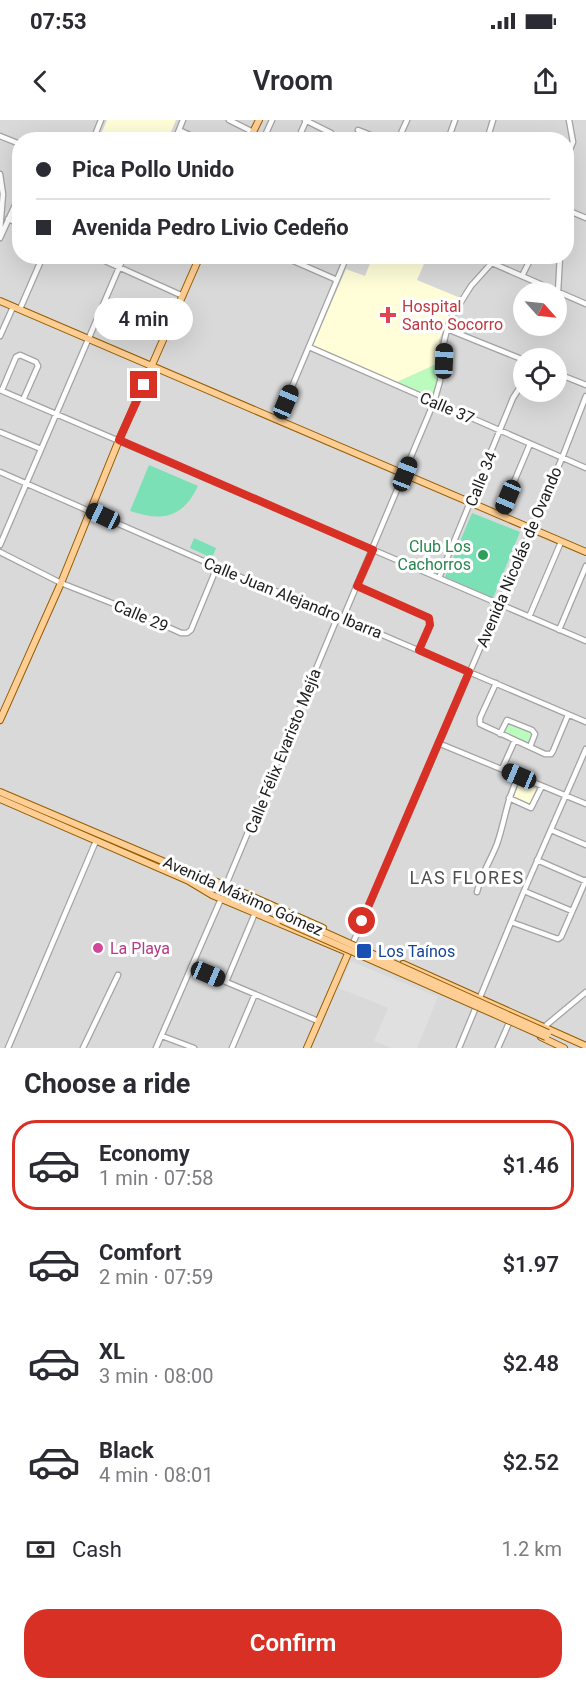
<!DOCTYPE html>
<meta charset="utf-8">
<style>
:root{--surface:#fff;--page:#f7f7f7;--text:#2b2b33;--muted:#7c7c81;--line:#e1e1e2;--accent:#d93025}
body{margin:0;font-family:Roboto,sans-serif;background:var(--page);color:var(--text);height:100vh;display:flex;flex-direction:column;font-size:22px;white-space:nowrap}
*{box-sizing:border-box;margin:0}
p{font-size:20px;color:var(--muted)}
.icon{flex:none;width:33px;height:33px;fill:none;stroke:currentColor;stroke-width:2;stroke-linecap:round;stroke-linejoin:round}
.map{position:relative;height:928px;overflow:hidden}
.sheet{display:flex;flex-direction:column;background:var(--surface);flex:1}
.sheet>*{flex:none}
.guide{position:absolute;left:12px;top:12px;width:562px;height:132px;border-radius:24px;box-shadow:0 6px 24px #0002;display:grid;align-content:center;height:132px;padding:0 24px;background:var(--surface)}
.needle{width:39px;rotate:117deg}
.controls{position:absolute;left:513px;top:162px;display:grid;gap:12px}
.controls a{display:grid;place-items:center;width:54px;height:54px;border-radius:50%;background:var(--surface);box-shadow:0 6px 24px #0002;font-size:30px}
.end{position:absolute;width:27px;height:27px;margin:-14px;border:8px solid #d93025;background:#fff;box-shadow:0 0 0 3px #fff}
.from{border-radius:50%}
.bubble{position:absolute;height:42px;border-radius:21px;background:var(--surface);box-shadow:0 6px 24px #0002;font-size:20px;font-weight:600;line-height:42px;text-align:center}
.car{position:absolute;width:18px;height:36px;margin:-18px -9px;border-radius:8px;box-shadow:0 0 4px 2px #0007;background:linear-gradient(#222 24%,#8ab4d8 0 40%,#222 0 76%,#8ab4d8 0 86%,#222 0)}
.guide b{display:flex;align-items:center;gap:21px;height:57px;font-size:22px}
.guide b+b{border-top:2px solid var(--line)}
.guide i{width:15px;height:15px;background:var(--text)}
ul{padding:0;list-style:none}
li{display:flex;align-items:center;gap:18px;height:90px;margin:0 12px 9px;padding:0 12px;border:3px solid transparent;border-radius:24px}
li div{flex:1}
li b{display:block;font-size:22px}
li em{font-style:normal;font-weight:600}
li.on{border-color:var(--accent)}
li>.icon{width:54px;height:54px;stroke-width:1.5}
h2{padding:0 24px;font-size:27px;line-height:72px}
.pay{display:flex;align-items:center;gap:15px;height:66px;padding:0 24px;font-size:22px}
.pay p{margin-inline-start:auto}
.button{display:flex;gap:12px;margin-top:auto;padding:12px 24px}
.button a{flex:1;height:69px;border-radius:24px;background:var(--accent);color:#fff;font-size:24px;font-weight:600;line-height:69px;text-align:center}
.status{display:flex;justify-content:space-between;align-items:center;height:42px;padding:0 30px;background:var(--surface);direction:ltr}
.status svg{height:16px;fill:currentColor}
header{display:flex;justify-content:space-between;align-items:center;height:78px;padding:0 24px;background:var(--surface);font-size:27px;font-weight:600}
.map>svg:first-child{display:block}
.residential{fill:#dad9d9;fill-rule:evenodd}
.education{fill:#fffed9}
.park{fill:#bbfbbe}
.pitch{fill:#7be0b6}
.parking{fill:#e0e0e0}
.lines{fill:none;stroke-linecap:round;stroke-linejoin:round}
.minor-casing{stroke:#a3a3a3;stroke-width:7}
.major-casing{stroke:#945e00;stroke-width:8}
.minor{stroke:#fff;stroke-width:4.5}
.major{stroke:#ffce95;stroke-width:6}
.major-bridge-casing{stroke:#945e00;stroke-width:8;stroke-linecap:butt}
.major-bridge{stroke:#ffce95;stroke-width:6}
.route{stroke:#d93025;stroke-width:8}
.health-dot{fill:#e0444e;stroke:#fff;stroke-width:2}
.leisure-dot{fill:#2e9e5b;stroke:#fff;stroke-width:2}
.hotel-dot{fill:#d1479c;stroke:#fff;stroke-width:2}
.transit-dot{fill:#1a4fb4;stroke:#fff;stroke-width:2}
.labels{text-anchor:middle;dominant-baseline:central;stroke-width:6;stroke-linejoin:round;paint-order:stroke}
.health-label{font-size:16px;fill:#be3a42;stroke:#fff;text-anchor:start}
.street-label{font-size:16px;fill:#1c1c1c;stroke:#fff}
.leisure-label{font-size:16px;fill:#27864d;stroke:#fff;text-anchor:end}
.hotel-label{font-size:16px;fill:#b23c85;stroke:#fff;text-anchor:start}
.transit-label{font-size:16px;fill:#164399;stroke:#fff;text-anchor:start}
.neighbourhood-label{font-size:18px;letter-spacing:1.5px;fill:#4f4f4f;stroke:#fff}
</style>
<div class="status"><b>07:53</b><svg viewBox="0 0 49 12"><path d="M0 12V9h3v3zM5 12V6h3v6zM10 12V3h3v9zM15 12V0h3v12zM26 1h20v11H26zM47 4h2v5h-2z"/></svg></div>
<header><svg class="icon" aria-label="back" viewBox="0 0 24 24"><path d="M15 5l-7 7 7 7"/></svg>Vroom<svg class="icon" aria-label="share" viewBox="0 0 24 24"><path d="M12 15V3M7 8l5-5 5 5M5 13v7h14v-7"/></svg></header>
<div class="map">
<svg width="586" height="928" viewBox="0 0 586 928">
<rect width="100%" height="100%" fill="#eee9e1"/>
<!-- residential -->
<path class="residential" d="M0 0H586V928H0ZM20 20H567V136H20ZM524 172H556V206H524ZM524 238H556V272H524Z"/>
<!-- education -->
<path class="education" d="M107 0H176L168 19H99Z
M361 137H427L417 160 458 177 439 220V243L393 264 312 228 346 149 365 156 371 141Z
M518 662 536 669 529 685 511 677Z"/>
<!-- park -->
<path class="park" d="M439 243V254L431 281 393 264Z
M508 603 532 613 528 623 505 614Z"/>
<!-- pitch -->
<path class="pitch" d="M149 345 198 366C183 398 162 402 130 391Z
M472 393 520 412 493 478 445 457Z
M194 418 216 428 212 438 190 428Z"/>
<!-- parking -->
<path class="parking" d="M353 842 438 877 417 928H392L374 921 388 888 339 868 350 843Z"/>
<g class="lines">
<defs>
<path id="minor" d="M229 0 253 12
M305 0 331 13V20
M179 10 200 20
M358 10 383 20
M0 16 20 24
M298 19 306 1
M93 20 101 0
M175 20 183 0
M263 20 272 0
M398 20 407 0
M448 20 455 0
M487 20 493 0
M567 36 573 22 569 0
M0 54 3 74 0 110
M567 90 586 98
M8 99 20 104
M0 118 20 74
M94 136 183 176
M282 136 337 160
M476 136 586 184
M522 156 532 136
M558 172 560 136
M20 189 43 136
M447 209 524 240
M0 216 13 187
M309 227 586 348
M556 253 586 265
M0 270 586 521
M2 270 16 237 20 235 36 242 38 246 23 280
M278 300 347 136
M0 312 41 329
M0 352 233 454 338 496 586 602
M500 395 530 324
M0 425 124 136
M0 432 61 463 137 493 181 513H187L191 510 217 447
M439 458 513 278 524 261
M357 466 429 498 430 505 419 530
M529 497 561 422
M343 498 434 282 440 261 444 222 449 201 471 166 498 136
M559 510 586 446
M496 563 480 598V604L545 634H551L553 631 568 595
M500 614 507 600 532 610 535 614 530 627
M438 623 586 684
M502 649 515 620
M509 678 531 688 542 666
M551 710 586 725
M537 740 585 761
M226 765 338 496
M524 771 572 791
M477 772C481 754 491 740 497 724 505 701 507 677 519 656
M511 802 558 819 561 817 586 760
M353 823 562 338 586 276
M191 847 318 901
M226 862 255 793
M544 907 586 872
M162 916 194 928
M8 928 96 721
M83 928 118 855
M156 928 221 779
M232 928 255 874
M459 928 524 771 586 629
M498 928 509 903"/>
<path id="major" d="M249 20 259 0
M0 181 586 432
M0 600 61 463 119 320 200 136
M0 672 193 754
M0 679 189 761
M190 753 226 765 323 808
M187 760 212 775 345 831
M215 765 261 785
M403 844 586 926
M541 917 564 928
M307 928 350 829"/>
</defs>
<!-- minor casing -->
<use href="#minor" class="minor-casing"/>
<!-- major casing -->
<use href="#major" class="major-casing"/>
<!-- minor -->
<use href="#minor" class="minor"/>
<!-- major -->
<use href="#major" class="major"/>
<defs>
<path id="major-bridge" d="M284 794 548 913
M281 800 546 917"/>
</defs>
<!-- major-bridge casing -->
<use href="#major-bridge" class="major-bridge-casing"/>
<!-- major-bridge -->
<use href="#major-bridge" class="major-bridge"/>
</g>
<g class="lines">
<!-- route -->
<path class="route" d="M144 265 119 320 373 430 357 466 429 498 430 505 419 530 469 552 362 801"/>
</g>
<!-- markers -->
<path class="health-dot" d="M385 186h6v6h6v6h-6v6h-6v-6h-6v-6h6z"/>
<circle class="leisure-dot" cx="483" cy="435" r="6"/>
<circle class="hotel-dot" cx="98" cy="828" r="6"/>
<rect class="transit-dot" x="356" y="823" width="16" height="16" rx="3"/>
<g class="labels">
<!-- health labels -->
<g class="health-label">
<text x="402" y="186">Hospital<tspan x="402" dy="18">Santo Socorro</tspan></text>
</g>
<!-- street labels -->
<g class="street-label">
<text transform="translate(447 288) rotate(23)">Calle 37</text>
<text transform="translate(481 359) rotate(-68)">Calle 34</text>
<text transform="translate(519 437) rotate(-67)">Avenida Nicolás de Ovando</text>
<text transform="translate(293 478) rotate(22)">Calle Juan Alejandro lbarra</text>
<text transform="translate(141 496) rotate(23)">Calle 29</text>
<text transform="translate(283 631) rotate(-68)">Calle Félix Evaristo Mejía</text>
<text transform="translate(243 776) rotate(24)">Avenida Máximo Gómez</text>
</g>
<!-- leisure labels -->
<g class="leisure-label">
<text x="471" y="426">Club Los<tspan x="471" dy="18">Cachorros</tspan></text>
</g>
<!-- hotel labels -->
<g class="hotel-label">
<text x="110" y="828">La Playa</text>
</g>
<!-- transit labels -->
<g class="transit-label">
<text x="378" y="831">Los Taínos</text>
</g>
<!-- neighbourhood labels -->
<g class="neighbourhood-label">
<text x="467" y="757">LAS FLORES</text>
</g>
</g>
</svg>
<div class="controls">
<a><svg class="needle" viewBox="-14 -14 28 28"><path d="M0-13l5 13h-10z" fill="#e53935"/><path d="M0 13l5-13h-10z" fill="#7c7c81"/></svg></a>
<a><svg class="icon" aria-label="locate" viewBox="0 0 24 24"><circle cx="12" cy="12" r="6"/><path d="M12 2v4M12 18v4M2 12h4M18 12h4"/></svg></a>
</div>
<i class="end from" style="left:362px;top:801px"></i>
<i class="end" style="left:144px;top:265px"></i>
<div class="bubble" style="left:94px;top:178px;width:99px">4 min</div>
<i class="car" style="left:444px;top:241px;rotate:2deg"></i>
<i class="car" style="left:286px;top:282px;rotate:23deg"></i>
<i class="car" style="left:405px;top:354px;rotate:21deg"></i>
<i class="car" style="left:508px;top:377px;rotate:203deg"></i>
<i class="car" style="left:103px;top:396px;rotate:295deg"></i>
<i class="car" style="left:519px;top:656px;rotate:293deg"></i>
<i class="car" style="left:208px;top:854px;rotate:113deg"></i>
<div class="guide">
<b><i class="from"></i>Pica Pollo Unido</b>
<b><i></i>Avenida Pedro Livio Cedeño</b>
</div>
</div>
<section class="sheet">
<h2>Choose a ride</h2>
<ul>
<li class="on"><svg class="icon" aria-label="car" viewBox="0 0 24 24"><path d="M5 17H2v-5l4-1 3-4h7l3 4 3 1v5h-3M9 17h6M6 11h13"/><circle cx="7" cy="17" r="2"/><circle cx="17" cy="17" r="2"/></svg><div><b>Economy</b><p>1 min · 07:58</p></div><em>$1.46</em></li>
<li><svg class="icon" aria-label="car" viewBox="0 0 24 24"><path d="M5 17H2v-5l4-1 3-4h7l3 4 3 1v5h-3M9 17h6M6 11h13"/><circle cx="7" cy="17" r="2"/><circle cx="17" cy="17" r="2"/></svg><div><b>Comfort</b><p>2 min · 07:59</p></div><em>$1.97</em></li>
<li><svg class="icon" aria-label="car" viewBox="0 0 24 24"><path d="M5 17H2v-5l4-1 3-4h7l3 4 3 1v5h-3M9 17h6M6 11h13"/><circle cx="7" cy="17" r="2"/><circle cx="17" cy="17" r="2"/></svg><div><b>XL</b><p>3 min · 08:00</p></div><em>$2.48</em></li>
<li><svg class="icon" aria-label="car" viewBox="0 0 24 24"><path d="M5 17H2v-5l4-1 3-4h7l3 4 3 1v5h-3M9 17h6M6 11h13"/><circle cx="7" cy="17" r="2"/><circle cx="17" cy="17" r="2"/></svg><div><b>Black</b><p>4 min · 08:01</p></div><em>$2.52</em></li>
</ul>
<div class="pay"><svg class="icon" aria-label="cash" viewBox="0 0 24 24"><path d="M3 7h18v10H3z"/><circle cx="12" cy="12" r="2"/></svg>Cash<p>1.2 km</p></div>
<div class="button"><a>Confirm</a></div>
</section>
